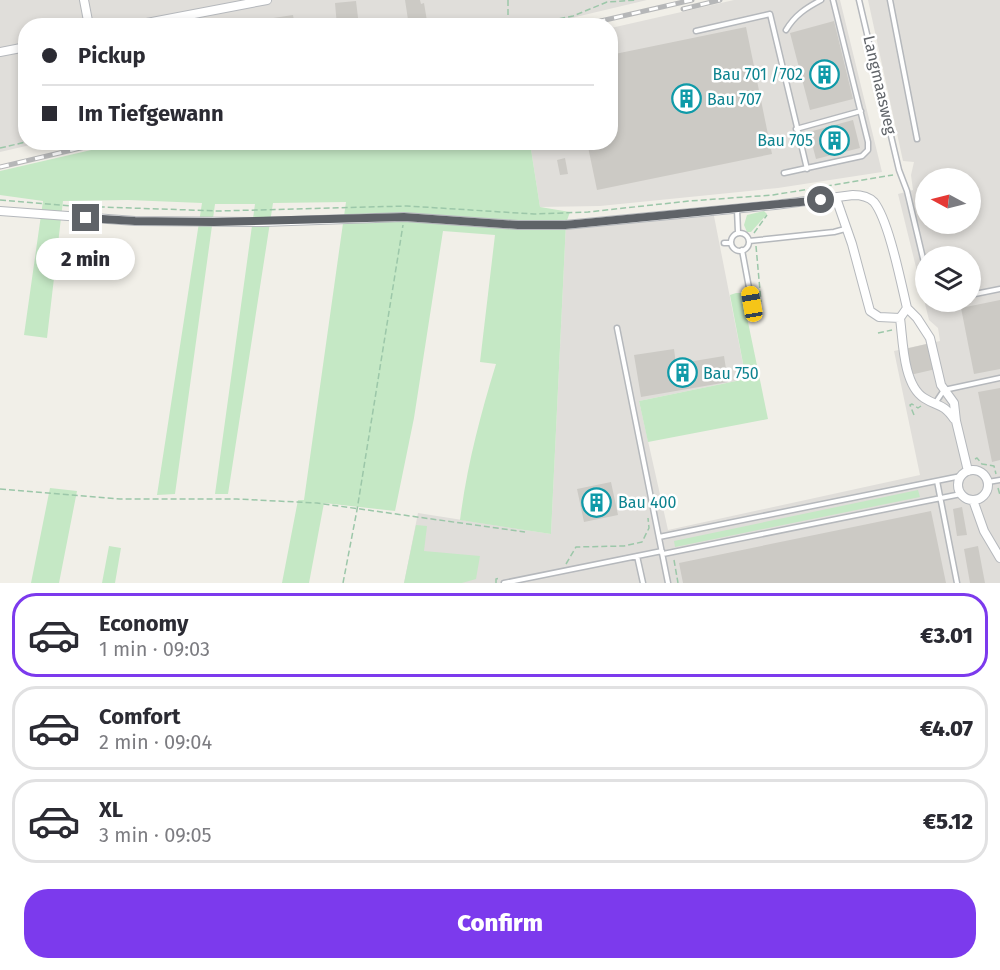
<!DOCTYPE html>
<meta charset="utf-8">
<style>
:root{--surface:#fff;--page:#f7f7f7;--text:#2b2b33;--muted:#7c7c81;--line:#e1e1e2;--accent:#7c3aed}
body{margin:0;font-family:"Fira Sans",sans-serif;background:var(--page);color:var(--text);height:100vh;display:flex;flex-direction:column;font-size:22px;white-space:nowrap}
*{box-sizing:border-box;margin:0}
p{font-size:20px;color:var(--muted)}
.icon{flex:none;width:33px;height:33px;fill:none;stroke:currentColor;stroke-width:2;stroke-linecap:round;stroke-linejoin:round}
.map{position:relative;height:583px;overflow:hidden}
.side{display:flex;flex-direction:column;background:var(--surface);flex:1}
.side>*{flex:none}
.guide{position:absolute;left:18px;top:18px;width:600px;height:132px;border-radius:24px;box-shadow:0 3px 9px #0003;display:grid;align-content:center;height:132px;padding:0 24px;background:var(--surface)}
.needle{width:39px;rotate:277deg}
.controls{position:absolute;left:915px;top:168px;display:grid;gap:12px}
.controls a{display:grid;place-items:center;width:66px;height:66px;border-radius:50%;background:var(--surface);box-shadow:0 3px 9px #0003;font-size:30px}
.end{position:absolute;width:27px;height:27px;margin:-14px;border:8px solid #5f6368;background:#fff;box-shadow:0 0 0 3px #fff}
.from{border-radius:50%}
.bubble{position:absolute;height:42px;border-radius:21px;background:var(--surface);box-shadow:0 3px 9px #0003;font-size:20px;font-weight:800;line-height:42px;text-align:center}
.car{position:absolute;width:18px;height:36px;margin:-18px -9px;border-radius:8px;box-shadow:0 0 4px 2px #0007;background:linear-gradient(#f5c518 24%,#345 0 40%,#f5c518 0 76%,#345 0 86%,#f5c518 0)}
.guide b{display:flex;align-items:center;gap:21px;height:57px;font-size:22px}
.guide b+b{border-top:2px solid var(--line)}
.guide i{width:15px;height:15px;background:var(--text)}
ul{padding:10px 0 0;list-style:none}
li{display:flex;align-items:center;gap:18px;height:84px;margin:0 12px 9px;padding:0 12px;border:3px solid var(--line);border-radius:24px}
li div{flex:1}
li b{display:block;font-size:22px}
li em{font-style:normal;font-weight:800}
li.on{border-color:var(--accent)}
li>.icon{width:54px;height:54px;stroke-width:1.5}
.action{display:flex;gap:12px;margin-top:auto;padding:12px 24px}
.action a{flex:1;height:69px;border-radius:24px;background:var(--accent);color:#fff;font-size:24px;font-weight:800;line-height:69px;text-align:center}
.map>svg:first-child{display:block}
.industrial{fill:#e0deda;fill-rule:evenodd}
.green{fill:#c5e8c5}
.building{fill:#cccac5}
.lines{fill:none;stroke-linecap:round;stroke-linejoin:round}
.lane-casing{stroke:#b5b8bc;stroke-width:7}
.street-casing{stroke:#b5b8bc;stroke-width:10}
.path{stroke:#9cc7a9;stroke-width:1.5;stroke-dasharray:6 3;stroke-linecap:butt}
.lane{stroke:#fff;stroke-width:4}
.street{stroke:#fff;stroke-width:8}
.rail-casing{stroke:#b6b7b8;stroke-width:5}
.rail{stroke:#fff;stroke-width:3;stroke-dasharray:9;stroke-linecap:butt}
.route{stroke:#5f6368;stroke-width:8}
.labels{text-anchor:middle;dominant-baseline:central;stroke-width:5;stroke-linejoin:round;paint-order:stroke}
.culture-label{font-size:16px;fill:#0d838f;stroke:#fff;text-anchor:start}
.street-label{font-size:16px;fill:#5f6368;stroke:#fff}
</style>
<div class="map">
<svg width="1000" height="583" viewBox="0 0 1000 583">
<rect width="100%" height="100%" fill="#f1efe8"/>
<!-- industrial -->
<path class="industrial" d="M0 0H647L538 26H26V142L39 143 0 152Z
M734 0H840L882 172 778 188 600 206 540 207 530 143 610 142 611 28Z
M868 0H1000V583H404L418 513 551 534 566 223 713 211 746 379 639 401 668 530 920 475 894 351 940 341 938 328 929 320 898 194 913 190 911 175 914 162 903 161ZM926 178H970V224H926ZM926 256H970V302H926Z"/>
<!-- green -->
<path class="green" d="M126 142 530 143 540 207 570 212 566 223 551 534 460 520C467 466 480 416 496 364L480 362 495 235 443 231 414 418 395 511 324 503 309 583H282L298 500H304L346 202 273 203 228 494H215L255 204H215L175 494 157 495 202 203 128 200 63 201 47 338 24 335 43 201 0 195V171Z
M764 211 767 214 751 232H747L744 225 747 215Z
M736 293H742L768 419 648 442 639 401 746 379 730 295Z
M50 488 77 491 59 583H31Z
M918 490 920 497 675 547 674 541Z
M416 525 427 526 424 551 480 556 476 579 462 583H404Z
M109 546 121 548 115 583H102Z"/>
<!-- building -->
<path class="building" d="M405 0H420L421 4 424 3 427 21 422 22 423 26H409Z
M356 1 359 26H337L335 3Z
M293 15 295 26H261L260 20Z
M834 21 853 99 810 110 790 33Z
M746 27 772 154 597 190 587 142H610V55Z
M853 120 860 148 816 159 809 132Z
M565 158 568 174 560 175 557 160Z
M1000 300V369L974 374 961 308Z
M931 343 936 369 910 375 905 349Z
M674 349 676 364 724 356 728 382 641 397 634 355Z
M1000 388V460L992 462 978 392Z
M611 482 618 515 584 522 577 489Z
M962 507 967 535 957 536 953 509Z
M931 511 946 583H683L679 563Z
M978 546 985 583H970L964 549Z"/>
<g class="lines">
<defs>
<path id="lane" d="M859 0 899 170 907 191 926 271
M890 0 917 139
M786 30C795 15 806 8 821 0
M696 31 770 14 807 169
M796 129 861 111
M784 173 862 156 868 150V142L833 0
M737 209 738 232
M731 242a9 9 0 1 1 18 0a9 9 0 1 1-18 0Z
M749 241 834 232 845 229
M724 243H731
M742 250 752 304
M970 295 1000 289
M933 302H938
M617 328 668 583
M936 402 944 390 1000 378
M937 481 957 583
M988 482 1000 480
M659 537 961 476
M663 554 961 494
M637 556 643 583
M504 583 662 551"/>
<path id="street" d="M84 0 89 26
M131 26 267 0
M0 52 26 47
M0 211 135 221 263 222 404 217 518 225H565L775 205 853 195C861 195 868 196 874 202 889 221 901 283 907 308L900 318 879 317 870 311 852 244 836 198
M907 308 917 318 930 338 941 385 954 403 956 421 968 471
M900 318C903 340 903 385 924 398 938 407 943 403 954 419
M958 485a15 15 0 1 1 30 0a15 15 0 1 1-30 0Z
M973 500 984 531 1000 558"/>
</defs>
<!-- lane casing -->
<use href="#lane" class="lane-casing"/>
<!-- street casing -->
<use href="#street" class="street-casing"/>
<!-- path -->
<path class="path" d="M508 0V26
M524 26 573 16 607 2 637 0
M0 148 26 142
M0 200 72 206 219 211 407 206 534 214 588 212 689 201 773 195 893 175
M754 233 767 215
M756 246 761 302
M920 274 923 290
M878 333 892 330
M914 415 910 405 912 404 918 408 921 406
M975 459 977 458 982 464 994 466 996 474
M998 488 1000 495
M0 489 120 499H237L317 503 525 532
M674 560 678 583
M566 564 576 547 624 546 642 542 649 528 648 518
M343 583 357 510 403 225
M496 583V579L500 578"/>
<!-- lane -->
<use href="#lane" class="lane"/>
<!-- street -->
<use href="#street" class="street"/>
<defs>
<path id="rail" d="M683 9 720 0
M579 26 692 0
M0 167 106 142"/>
</defs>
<!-- rail casing -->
<use href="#rail" class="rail-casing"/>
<!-- rail -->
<use href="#rail" class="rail"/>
</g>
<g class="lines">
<!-- route -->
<path class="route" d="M86 218 135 221 214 222 404 217 518 225H565L821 200"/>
</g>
<!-- icons -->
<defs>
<symbol id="building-ring" viewBox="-11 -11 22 22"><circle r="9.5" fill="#fff" stroke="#0f9aa8" stroke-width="1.5"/><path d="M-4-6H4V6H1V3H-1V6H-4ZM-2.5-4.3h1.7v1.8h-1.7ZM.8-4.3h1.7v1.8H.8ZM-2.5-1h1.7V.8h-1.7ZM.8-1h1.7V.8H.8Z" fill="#0f9aa8"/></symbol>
</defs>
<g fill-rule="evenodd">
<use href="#building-ring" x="808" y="58" width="33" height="33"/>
<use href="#building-ring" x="670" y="82" width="33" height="33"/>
<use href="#building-ring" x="818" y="124" width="33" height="33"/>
<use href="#building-ring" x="666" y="356" width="33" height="33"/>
<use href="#building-ring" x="580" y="486" width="33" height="33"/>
</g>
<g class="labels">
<!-- culture labels -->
<g class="culture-label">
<text x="803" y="74" text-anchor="end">Bau 701 /702</text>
<text x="707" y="99">Bau 707</text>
<text x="813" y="140" text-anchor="end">Bau 705</text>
<text x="703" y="373">Bau 750</text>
<text x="618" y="502">Bau 400</text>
</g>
<!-- street labels -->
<g class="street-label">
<text transform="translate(880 85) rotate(77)">Langmaasweg</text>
</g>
</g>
</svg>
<div class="controls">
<a><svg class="needle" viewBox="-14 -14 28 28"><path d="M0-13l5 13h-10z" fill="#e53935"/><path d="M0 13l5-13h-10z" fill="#7c7c81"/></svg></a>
<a><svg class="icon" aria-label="layers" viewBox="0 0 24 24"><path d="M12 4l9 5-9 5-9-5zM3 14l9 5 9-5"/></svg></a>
</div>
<i class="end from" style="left:821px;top:200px"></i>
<i class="end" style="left:86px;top:218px"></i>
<div class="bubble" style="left:36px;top:238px;width:99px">2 min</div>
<i class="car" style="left:752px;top:304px;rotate:350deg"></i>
<div class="guide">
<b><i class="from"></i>Pickup</b>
<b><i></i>Im Tiefgewann</b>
</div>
</div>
<section class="side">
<ul>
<li class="on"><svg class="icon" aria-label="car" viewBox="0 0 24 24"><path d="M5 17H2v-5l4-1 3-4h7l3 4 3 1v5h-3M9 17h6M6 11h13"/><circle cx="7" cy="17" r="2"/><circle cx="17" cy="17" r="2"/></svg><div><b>Economy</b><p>1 min · 09:03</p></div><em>€3.01</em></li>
<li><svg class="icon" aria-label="car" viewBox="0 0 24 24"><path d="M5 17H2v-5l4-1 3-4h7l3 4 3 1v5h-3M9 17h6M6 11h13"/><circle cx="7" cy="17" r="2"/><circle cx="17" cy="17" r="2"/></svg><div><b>Comfort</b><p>2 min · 09:04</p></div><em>€4.07</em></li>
<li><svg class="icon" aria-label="car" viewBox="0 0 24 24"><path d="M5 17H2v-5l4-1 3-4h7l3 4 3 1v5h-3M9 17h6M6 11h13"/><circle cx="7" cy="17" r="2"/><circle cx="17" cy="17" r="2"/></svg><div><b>XL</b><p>3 min · 09:05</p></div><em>€5.12</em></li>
</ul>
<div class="action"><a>Confirm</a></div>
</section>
